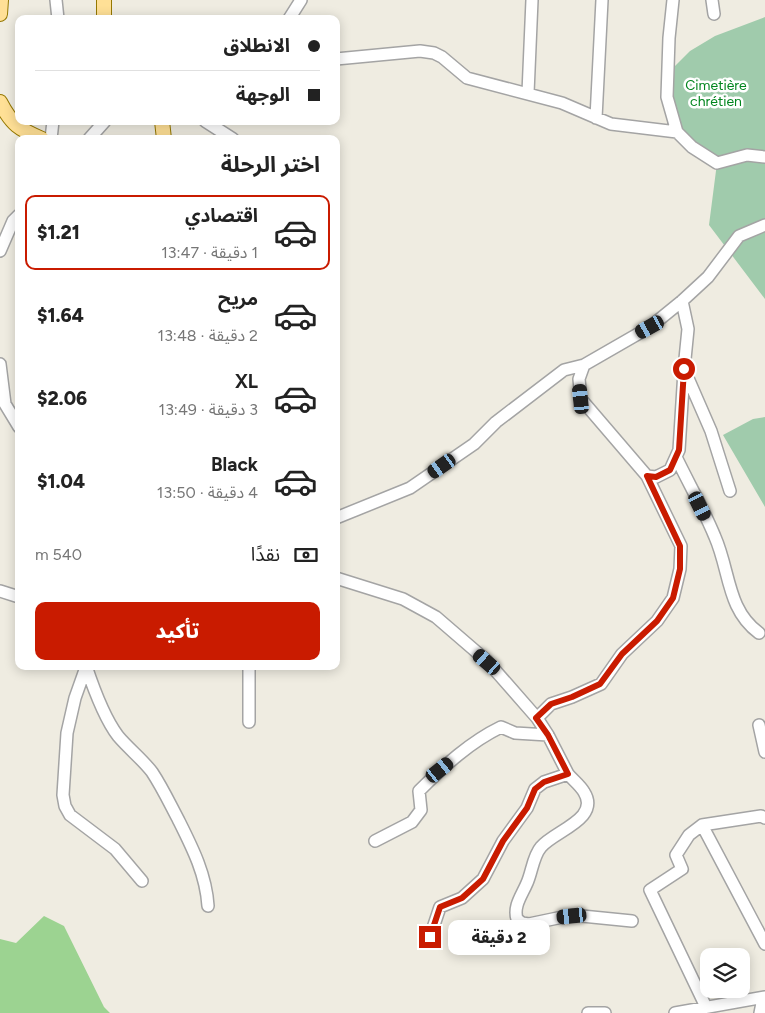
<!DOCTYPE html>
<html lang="ar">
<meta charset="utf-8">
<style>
:root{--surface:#fff;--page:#f6f6f6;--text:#222;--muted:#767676;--line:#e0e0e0;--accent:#c91b00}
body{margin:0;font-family:Figtree,"Noto Sans Arabic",sans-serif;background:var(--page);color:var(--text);direction:rtl;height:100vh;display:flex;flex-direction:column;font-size:19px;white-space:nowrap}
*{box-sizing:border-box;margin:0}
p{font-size:16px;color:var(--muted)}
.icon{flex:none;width:28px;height:28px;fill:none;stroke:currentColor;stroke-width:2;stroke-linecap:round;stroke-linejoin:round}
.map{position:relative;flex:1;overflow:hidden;direction:ltr}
.side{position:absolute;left:15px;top:135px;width:325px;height:535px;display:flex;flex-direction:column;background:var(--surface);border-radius:10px;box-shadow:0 2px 12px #0003;direction:rtl}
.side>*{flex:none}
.hud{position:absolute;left:15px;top:15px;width:325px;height:110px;border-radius:10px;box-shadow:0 2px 12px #0003;direction:rtl;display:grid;align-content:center;height:110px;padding:0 20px;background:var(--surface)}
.fabs{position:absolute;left:700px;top:948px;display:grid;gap:10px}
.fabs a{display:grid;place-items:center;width:50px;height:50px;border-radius:10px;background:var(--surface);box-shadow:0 2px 12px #0003;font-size:25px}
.end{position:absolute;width:22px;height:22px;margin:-11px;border:6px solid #c91b00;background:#fff;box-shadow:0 0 0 2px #fff}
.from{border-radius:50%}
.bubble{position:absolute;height:35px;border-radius:10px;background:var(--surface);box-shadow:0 2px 12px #0003;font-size:16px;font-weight:800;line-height:35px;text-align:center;direction:rtl}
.car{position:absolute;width:15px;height:30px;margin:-15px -8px;border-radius:6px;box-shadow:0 0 4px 1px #0007;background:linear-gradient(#222 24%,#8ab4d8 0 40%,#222 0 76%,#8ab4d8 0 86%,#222 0)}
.hud b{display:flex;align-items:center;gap:18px;height:48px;font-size:19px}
.hud b+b{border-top:1px solid var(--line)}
.hud i{width:12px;height:12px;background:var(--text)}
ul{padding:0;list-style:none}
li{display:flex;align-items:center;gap:15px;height:75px;margin:0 10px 8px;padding:0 10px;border:2px solid transparent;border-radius:10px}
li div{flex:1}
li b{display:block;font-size:19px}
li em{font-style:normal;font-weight:800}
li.current{border-color:var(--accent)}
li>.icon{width:45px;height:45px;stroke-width:1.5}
h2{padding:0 20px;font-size:22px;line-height:60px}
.pay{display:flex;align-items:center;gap:12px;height:55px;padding:0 20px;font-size:19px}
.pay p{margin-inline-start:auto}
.action{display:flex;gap:10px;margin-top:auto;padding:10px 20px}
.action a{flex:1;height:58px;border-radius:10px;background:var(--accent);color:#fff;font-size:20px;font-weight:800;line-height:58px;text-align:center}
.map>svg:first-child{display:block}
.forest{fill:#9cd391}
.cemetery{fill:#a0cbac}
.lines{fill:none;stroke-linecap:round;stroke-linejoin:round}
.minor-casing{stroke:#a4a4a4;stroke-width:14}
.major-casing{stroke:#957800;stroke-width:16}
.minor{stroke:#fff;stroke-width:11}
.major{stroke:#ffe096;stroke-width:14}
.route{stroke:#c91b00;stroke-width:6}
.labels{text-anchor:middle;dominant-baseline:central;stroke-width:5;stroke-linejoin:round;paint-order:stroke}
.park-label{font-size:14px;fill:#00851d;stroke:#fff}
</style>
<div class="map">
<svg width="765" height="1013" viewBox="0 0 765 1013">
<rect width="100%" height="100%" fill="#efece1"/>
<!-- forest -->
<path class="forest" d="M44 916 64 926 104 1007 110 1013H0V939L16 943Z"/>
<!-- cemetery -->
<path class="cemetery" d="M765 17V299L709 225 717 163 677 132 668 73 690 51 715 36Z
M765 417V507L723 435 753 419Z"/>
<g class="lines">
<defs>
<path id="minor" d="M56 0 58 19
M673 0 669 38 667 97 677 132 692 147 717 163 747 155 765 157
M712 0 714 14
M289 19 301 0
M336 59 420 51 434 53 442 57 467 78 562 103 611 124 677 132
M528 93 532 0
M596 118 602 0
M205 121 233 139
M51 139 53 121
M89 139 105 121
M0 251 13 221 19 215
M682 301 688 329 684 369 711 431 730 491
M0 364 5 404 19 427
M676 457C689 484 704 510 715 537 730 571 727 610 759 633
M647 476 656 477 670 470 679 450 684 371
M336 518 410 488 474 444 496 422 564 370 584 365 650 327 682 301 708 277 739 236 765 225
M336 578 403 599 436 617 487 661 537 718 548 735 568 774 544 782 535 789 527 808 503 841 483 879 462 898 440 907 430 937
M0 591 19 597
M86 666C93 687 105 719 118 736 129 749 142 759 152 772 162 787 170 804 178 819 192 847 206 874 208 906
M249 666V722
M86 667 75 698 67 733 63 795 65 806 70 815 115 849 142 881
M537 718 551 704 572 697 601 684 622 654 657 621 673 598 680 569 681 546 647 476 581 399 579 379 584 365
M759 725 765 752
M568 774C573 780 580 785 584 792 601 819 554 831 541 847 533 856 532 872 527 883 522 895 513 906 517 919L522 923 529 924 572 915 632 921
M702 825 761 816 765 818
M375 841 412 822 421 810 419 791C444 766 470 742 501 727L515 733 548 735
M706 1007 650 890 682 869 676 855 689 835 702 825 765 944
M588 1013H605
M675 1013 765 997
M760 1013 763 998"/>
<path id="major" d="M0 14 1 0
M104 19V0
M0 102C12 125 19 129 42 139
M162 121 164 139"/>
</defs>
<!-- minor casing -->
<use href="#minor" class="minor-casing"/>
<!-- major casing -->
<use href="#major" class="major-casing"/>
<!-- minor -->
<use href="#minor" class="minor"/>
<!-- major -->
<use href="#major" class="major"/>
</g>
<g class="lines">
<!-- route -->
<path class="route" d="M430 937 440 907 462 898 483 879 503 841 527 808 535 789 544 782 568 774 548 735 536 718 551 704 572 697 600 684 622 654 657 621 673 598 680 569V546L647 476 656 477 670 470 679 450 684 369"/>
</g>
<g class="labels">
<!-- park labels -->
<g class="park-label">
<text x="716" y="85">Cimetière<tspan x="716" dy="16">chrétien</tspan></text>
</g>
</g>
</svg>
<div class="fabs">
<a><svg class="icon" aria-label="layers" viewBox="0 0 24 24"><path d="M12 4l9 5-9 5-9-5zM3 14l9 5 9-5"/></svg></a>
</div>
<i class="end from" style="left:684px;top:369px"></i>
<i class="end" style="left:430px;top:937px"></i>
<div class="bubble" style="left:448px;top:920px;width:102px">2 دقيقة</div>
<i class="car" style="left:650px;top:327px;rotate:241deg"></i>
<i class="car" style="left:581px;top:399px;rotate:354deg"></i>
<i class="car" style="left:442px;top:466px;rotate:235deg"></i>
<i class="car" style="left:700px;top:506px;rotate:154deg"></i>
<i class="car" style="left:487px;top:662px;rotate:311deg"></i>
<i class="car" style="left:440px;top:770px;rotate:51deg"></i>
<i class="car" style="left:572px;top:916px;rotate:264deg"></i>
<div class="hud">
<b><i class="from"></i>الانطلاق</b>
<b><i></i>الوجهة</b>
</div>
<section class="side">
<h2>اختر الرحلة</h2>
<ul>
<li class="current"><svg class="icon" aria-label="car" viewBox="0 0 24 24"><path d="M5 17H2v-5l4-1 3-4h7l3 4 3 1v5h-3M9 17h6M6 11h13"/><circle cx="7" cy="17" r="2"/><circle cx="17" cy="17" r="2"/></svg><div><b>اقتصادي</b><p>1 دقيقة · 13:47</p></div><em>$1.21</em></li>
<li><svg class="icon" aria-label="car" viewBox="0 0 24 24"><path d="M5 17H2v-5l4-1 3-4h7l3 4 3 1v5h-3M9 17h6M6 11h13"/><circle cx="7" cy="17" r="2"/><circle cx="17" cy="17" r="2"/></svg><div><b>مريح</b><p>2 دقيقة · 13:48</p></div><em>$1.64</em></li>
<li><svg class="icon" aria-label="car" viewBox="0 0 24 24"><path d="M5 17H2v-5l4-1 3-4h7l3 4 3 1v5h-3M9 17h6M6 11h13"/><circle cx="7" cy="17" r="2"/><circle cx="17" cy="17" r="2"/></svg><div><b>XL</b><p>3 دقيقة · 13:49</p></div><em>$2.06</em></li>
<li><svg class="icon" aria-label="car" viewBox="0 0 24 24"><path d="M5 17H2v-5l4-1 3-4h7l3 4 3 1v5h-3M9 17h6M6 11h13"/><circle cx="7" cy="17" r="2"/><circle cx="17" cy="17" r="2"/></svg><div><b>Black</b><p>4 دقيقة · 13:50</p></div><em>$1.04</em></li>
</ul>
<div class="pay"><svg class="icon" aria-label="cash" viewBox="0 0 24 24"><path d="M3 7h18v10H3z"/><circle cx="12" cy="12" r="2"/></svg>نقدًا<p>540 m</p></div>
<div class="action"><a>تأكيد</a></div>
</section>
</div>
